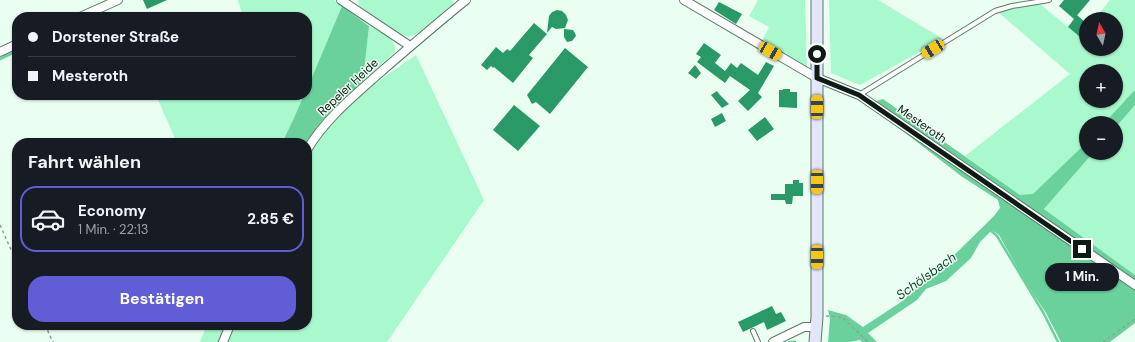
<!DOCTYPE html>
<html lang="de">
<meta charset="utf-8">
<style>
:root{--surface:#171b24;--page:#20242c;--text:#f1f3f6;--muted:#9ea1a6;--line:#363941;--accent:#605dd6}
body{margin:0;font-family:"DM Sans",sans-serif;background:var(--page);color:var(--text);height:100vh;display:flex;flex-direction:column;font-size:15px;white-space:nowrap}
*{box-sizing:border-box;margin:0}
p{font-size:13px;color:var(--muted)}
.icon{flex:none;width:22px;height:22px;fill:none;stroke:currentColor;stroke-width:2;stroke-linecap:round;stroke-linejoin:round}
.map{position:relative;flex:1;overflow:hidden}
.drawer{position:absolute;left:12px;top:138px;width:300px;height:192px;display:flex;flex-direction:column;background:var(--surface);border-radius:16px;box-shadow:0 1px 3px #0004}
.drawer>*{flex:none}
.guide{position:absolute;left:12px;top:12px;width:300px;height:88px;border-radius:16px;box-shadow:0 1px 3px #0004;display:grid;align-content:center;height:88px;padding:0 16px;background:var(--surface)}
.needle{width:26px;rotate:351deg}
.buttons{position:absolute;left:1079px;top:12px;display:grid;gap:8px}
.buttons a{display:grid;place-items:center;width:44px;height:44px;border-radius:50%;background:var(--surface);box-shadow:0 1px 3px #0004;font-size:20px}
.end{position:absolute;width:18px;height:18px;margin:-9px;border:5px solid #0e1b14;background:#fff;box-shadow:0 0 0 2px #fff}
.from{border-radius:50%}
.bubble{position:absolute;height:28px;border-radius:14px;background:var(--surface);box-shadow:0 1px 3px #0004;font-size:13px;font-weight:700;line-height:28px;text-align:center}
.car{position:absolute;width:12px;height:24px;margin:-12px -6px;border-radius:5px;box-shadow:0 0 3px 1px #0007;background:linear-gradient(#f5c518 24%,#345 0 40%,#f5c518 0 76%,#345 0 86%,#f5c518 0)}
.guide b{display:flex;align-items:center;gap:14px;height:38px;font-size:15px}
.guide b+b{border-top:1px solid var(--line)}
.guide i{width:10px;height:10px;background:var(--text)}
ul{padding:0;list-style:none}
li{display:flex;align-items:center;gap:12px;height:66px;margin:0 8px 6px;padding:0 8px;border:2px solid transparent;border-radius:16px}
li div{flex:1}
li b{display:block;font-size:15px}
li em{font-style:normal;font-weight:700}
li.selected{border-color:var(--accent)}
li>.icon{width:36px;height:36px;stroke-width:1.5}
h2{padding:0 16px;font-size:18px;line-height:48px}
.cta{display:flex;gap:8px;margin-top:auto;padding:8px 16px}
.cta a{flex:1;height:46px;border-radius:16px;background:var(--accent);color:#fff;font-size:16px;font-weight:700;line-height:46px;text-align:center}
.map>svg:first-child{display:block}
.green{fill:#aaf8cd;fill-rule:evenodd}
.forest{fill:#6ad19d}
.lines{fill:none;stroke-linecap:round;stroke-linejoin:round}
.stream{stroke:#6ad19d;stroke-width:2.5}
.building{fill:#2a9968}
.service-casing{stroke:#5a7968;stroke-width:6}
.minor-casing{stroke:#5a7968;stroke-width:10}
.secondary-casing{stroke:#5a7968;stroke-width:13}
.path{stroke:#8fa096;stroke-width:1.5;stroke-dasharray:3 3;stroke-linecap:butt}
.service{stroke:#fff;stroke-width:4}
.minor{stroke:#fff;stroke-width:8}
.secondary{stroke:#e3e5f9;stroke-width:11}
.route{stroke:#0e1b14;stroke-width:5}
.labels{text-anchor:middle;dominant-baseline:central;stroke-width:3;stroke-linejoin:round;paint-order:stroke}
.street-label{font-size:12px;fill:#0e1b14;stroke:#eafff2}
.water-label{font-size:13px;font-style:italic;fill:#18442e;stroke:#eafff2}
</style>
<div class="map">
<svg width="1135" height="342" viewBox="0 0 1135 342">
<rect width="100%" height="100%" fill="#eafff2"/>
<!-- green -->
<path class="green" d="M238 0H334L342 6 307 89V17H243Z
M358 0H452L456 5 422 32 408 37 388 28 359 6Z
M758 0H805L807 67 762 41 769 27 749 16Z
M829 0H878L943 39 860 85 831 73Z
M1110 0H1135V90L1104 123H1086V143L1033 195H1020L965 156 1070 74 998 12 1028 5 1040 4 1086 42V49H1116V19H1095ZM1086 71H1116V101H1086Z
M369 26C379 32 398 38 395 52L363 81Z
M416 55 484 200 387 342H228L236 325H307V158L324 130 339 115 371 86Z
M156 95H304L293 120 282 143H177Z
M1135 105V275L1044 209 1093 153H1116V127Z
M207 325H228L220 342H200Z"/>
<!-- forest -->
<path class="forest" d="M342 6 369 26 363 81C343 100 320 118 307 143H282L293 120 304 95H307V89Z
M1135 90V105L1116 127V123H1104Z
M883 99 1020 195 1033 194 1086 143V153H1093L1044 209 1135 275V323L1110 342H1061L1046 313 1026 283 999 235 992 230 980 242 971 258 946 281 926 289 917 300 868 333 877 342H862L860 340 850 342H828L830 319 828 310 846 315 863 327 904 300 922 281 945 264 994 216 1000 208 998 200 961 176 895 125 876 101Z"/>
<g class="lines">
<!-- stream -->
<path class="stream" d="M0 59 17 51
M1109 123 1122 108 1127 100 1135 93
M1030 200 1047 185 1065 174 1078 161 1086 146
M988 228 997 236 1044 314 1058 342
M789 342H795
M836 342 855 338 916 297 925 287 944 278 969 256 978 240 994 222 1015 212"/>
</g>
<!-- building -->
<path class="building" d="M143 0H167L147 9Z
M1064 0H1090L1074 19 1059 6Z
M719 2 742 14 736 24 714 10Z
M557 10 562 11 566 15 568 20 565 28 556 29 552 27 547 33 549 16 552 12Z
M1077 15 1086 23V42L1068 27Z
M534 23 547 34 529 55 533 58 513 83 494 67 493 68 491 66 487 70 481 65 496 47 503 53 507 49 510 51Z
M564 29 573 30 575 33 576 36 572 41 567 42 564 37Z
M704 43 721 55 715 63 725 71 731 63 737 68 741 63 758 75 766 62 774 66 758 93 762 97 748 111 738 101 750 90 730 76 725 83 697 62 701 57 696 54Z
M565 48 588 67 550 114 536 102 532 104 527 95Z
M695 65 701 73 696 79 688 73Z
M783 89H790V92H797V108L779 107V90H783Z
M717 91 720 95 729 104 722 108 711 95Z
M514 105 540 126 518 151 493 130Z
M722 113 726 121 715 127 711 119Z
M765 117 774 129 757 141 748 130Z
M793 180H799V183H803V196H793L792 204H786L785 200H771V194H785V184H793Z
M772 306 776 314 781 312 786 321 767 330 764 322 743 332 738 322Z"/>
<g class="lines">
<defs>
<path id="service" d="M859 95 995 11 1012 6 1049 0
M753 331 758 342"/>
<path id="minor" d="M341 0 410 46
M684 0 817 78 859 95 1135 285
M80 17 118 0
M0 52 17 44
M307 150C324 121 350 99 375 77 405 51 435 25 466 0
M223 342 230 325
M773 342 804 327H816"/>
<path id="secondary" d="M815 342 817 317V0"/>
</defs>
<!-- service casing -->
<use href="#service" class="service-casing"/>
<!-- minor casing -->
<use href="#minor" class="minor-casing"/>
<!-- secondary casing -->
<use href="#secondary" class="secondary-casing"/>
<!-- path -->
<path class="path" d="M0 225 17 263
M826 316 842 317 868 342
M45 325 53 342
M1103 342 1135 319"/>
<!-- service -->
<use href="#service" class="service"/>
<!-- minor -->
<use href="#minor" class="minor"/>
<!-- secondary -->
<use href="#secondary" class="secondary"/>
</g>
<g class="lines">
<!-- route -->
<path class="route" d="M817 54V78L859 95 1082 249"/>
</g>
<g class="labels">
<!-- street labels -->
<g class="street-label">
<text transform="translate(348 87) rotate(-43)">Repeler Heide</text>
<text transform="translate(922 124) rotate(35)">Mesteroth</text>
</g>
<!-- water labels -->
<g class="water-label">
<text transform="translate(926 276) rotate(-36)">Schölsbach</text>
</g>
</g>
</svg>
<div class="buttons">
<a><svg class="needle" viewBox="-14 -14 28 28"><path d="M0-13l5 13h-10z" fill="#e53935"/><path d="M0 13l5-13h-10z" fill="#9ea1a6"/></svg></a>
<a>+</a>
<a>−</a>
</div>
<i class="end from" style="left:817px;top:54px"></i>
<i class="end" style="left:1082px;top:249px"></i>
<div class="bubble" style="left:1045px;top:263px;width:74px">1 Min.</div>
<i class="car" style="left:933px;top:49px;rotate:238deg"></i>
<i class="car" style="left:770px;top:51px;rotate:120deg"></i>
<i class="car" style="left:817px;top:107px;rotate:0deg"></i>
<i class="car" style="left:817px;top:182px;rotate:180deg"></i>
<i class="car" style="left:817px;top:257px;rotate:180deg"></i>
<div class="guide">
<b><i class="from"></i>Dorstener Straße</b>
<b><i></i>Mesteroth</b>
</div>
<section class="drawer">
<h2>Fahrt wählen</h2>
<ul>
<li class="selected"><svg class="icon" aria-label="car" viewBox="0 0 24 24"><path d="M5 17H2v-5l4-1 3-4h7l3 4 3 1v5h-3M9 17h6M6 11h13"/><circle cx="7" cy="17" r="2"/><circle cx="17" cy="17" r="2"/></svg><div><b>Economy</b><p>1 Min. · 22:13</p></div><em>2.85 €</em></li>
</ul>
<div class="cta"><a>Bestätigen</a></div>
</section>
</div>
